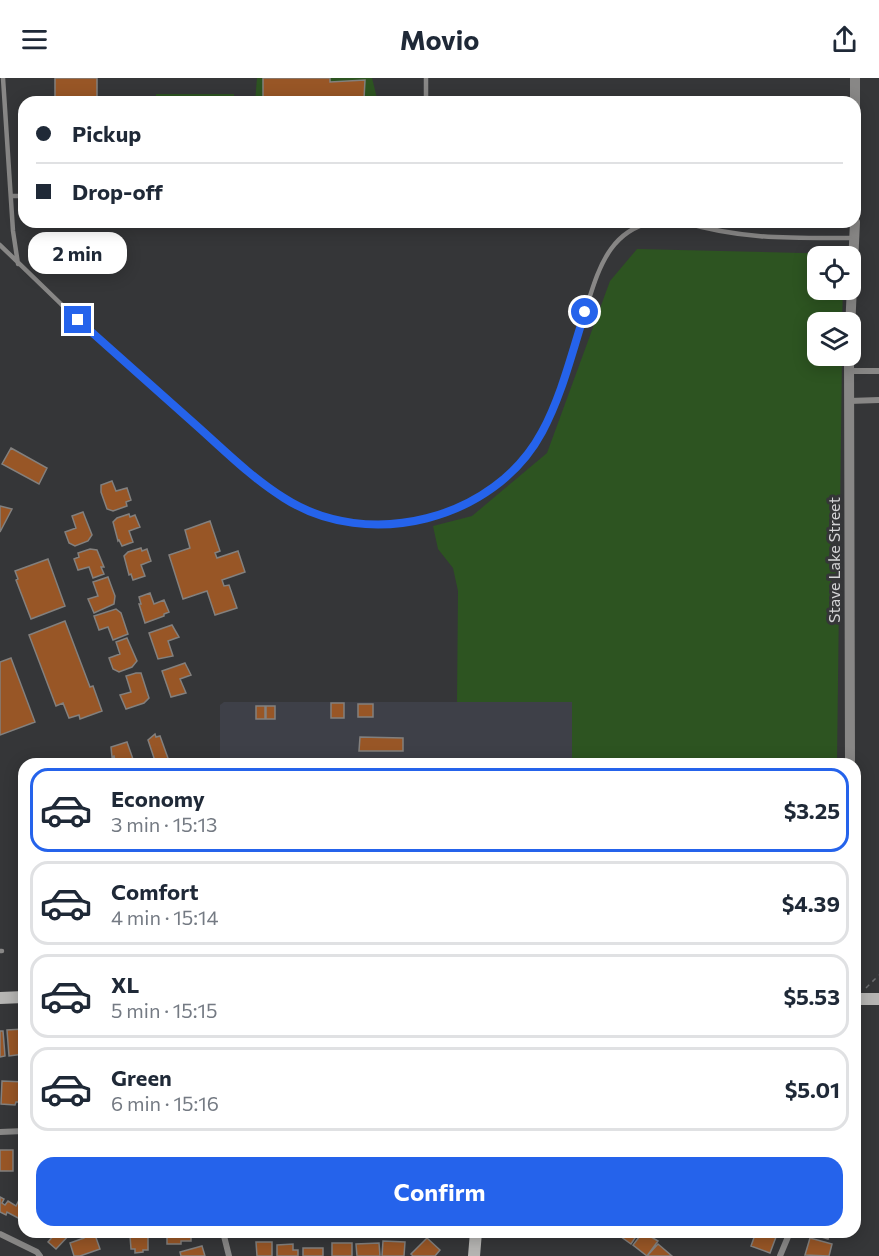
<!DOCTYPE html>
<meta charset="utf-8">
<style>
:root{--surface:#fff;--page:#f2f2f3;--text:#1f2937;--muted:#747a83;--line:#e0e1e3;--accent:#2563eb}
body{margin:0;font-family:Commissioner,sans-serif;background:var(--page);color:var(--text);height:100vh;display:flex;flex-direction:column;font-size:22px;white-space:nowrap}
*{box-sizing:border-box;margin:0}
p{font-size:20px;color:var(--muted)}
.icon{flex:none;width:33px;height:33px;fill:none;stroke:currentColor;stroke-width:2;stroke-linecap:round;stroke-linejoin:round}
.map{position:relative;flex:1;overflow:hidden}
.sheet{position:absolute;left:18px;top:680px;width:843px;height:480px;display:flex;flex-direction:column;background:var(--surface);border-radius:18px;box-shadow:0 3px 15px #0003}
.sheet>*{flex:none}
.hud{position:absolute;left:18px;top:18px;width:843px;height:132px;border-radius:18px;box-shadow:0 3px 15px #0003;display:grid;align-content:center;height:132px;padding:0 18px;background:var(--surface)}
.controls{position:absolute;left:807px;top:168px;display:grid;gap:12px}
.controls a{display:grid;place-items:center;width:54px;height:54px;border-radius:12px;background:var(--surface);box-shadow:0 3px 15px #0003;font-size:30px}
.end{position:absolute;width:27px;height:27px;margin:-14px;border:8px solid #2563eb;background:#fff;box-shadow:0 0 0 3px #fff}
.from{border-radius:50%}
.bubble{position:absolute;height:42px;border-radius:18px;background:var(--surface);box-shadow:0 3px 15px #0003;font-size:20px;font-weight:700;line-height:42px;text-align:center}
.hud b{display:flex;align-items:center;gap:21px;height:57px;font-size:22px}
.hud b+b{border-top:2px solid var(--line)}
.hud i{width:15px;height:15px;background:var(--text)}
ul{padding:10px 0 0;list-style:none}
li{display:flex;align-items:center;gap:18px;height:84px;margin:0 12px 9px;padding:0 6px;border:3px solid var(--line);border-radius:18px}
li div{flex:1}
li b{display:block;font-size:22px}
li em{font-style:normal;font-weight:700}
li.current{border-color:var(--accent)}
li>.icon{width:54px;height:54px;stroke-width:1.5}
.cta{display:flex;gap:12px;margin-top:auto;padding:12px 18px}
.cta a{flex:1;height:69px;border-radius:18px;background:var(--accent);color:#fff;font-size:24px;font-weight:700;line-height:69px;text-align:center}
header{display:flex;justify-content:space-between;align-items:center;height:78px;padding:0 18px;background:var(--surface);font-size:27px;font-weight:700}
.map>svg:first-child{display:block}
.built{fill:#3e4048}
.green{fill:#2d5421}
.building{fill:#985626;stroke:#83807e;stroke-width:1.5}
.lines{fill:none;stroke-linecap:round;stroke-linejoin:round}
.path{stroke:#6d6e70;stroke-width:1.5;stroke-dasharray:4.5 4.5;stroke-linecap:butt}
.service{stroke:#888786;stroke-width:4.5}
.minor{stroke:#888786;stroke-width:6}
.tertiary{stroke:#888786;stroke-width:10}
.secondary{stroke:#b6b5b3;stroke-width:12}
.route{stroke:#2563eb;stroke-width:8}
.labels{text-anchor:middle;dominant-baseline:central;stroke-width:6;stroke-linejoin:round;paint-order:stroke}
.street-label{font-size:16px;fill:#d5d5d7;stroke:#353638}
</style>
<header><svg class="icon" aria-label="menu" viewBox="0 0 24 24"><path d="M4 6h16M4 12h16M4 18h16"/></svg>Movio<svg class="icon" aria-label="share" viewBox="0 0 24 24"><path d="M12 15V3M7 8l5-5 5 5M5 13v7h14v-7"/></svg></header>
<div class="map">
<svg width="879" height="1178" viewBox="0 0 879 1178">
<rect width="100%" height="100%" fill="#353638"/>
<!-- built -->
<path class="built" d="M224 624H572V685L220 686V627Z"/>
<!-- green -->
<path class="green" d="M257 0H372L378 24H255Z
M156 16H234V24H156Z
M637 171 843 176V178H818V212H843L842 244H818V278H842L837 685H572V624H457L458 513 453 490 438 471 433 448 472 438 547 375 610 203Z"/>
<!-- building -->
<path class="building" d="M55 0H97V24H55Z
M263 0H330V4L365 2 364 21 298 24 300 22 263 21Z
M11 370 47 390 39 406 2 386Z
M112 403 116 413 127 410 131 422 126 424 127 428 113 433 107 431 101 414V407Z
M0 428 12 431 0 454Z
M83 434 92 457 88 463 75 468 69 465 65 454 76 450 72 438Z
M129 436 130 439 135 437 140 449 129 453 133 464 122 468 119 462 118 463 113 444 117 440Z
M210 443 220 473 215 475 217 480 238 473 245 494 222 502 224 508 229 507 237 530 215 537 207 513 183 521 169 477 190 470 185 452Z
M141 470 142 473 147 471 151 483 141 487 145 498 133 502 131 496 129 497 124 478 128 474Z
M90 471 97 472 104 489H101L104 496 93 500 89 489 78 492 74 481 79 479 78 475Z
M48 481 65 528 31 541 16 502 18 501 15 493Z
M108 499 115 518 114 526 94 535 88 521 98 518 93 504Z
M150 515 154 526 164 522 169 534 164 536V538L145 545 139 526H141L139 519Z
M116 531 121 535 128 556 113 562 108 549 99 552 94 538Z
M65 543 90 609 93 608 102 633 80 641 79 637 69 640 63 625 56 628 29 557Z
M172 547 179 559 168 563 173 578 158 581 149 555Z
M127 560 137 583 132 589 119 594 113 591 109 580 120 576 116 564Z
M11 580 35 644 0 657V584Z
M185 585 191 597 180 601 186 615 171 619 162 593Z
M136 595H141L149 620 144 625 126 631 120 617 131 614 126 598Z
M331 625H344V640H331Z
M358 626H373V639H358Z
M256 628H265V641H256Z
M266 628H275V641H266Z
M155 656 156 659 160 658 169 683 165 686H156L148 662Z
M360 659 403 660V673H359Z
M127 664 134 684 116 686 114 678 112 679 111 669Z
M24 951V976L9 978 7 952Z
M0 953H3L5 978 0 979Z
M2 1003 24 1004 23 1024H16L15 1027 1 1026Z
M0 1072H13V1093H0Z
M0 1119 4 1121 2 1125 5 1127 8 1123 16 1128 20 1120 24 1122V1135L20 1141 7 1134 6 1137 0 1134Z
M50 1154H72L56 1171 48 1164 54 1157Z
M82 1154H94L100 1171 80 1178H74L70 1165 84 1160Z
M167 1154H191V1163H181V1166H167Z
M619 1154H639L631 1166 617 1156Z
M643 1154 658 1163 647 1178 633 1167Z
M756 1154 776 1159 770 1175 751 1168Z
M813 1154H830L828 1161 812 1156Z
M130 1158H148V1172H143V1174L135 1175V1171H131Z
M427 1160 440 1172 435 1178H413L411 1176Z
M810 1160 832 1166 829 1178 805 1177Z
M383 1163 405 1164 404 1178H382Z
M256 1164H272V1178H257Z
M332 1165H352V1178H332Z
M379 1165 380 1178H357L356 1166Z
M293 1166V1172H298V1178H277V1167Z
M658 1166 672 1178H647Z
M202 1168 205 1178H181L180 1174Z
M303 1170H323V1178H303Z"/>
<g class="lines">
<!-- path -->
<path class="path" d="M866 910 879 897"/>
<!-- service -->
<path class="service" d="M3 0 13 153 18 186
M426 0V24
M11 118H24
M683 144C743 162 793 160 855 160
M0 167 61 226 251 397C262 405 273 413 285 421 324 446 375 452 421 442 469 432 519 399 542 354 562 316 572 274 585 234 592 212 598 189 611 171 621 157 635 148 652 144
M0 873H2"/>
<!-- minor -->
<path class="minor" d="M849 293H879
M849 323 879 322
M0 1054 24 1053
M223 1154 229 1178
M0 1156 37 1174 40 1178
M780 1178 790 1154"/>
<!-- tertiary -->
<path class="tertiary" d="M855 93V0
M850 251 855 144
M849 278 850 686"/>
<!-- secondary -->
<path class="secondary" d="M0 920 24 919
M855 921H879
M474 1178 476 1154"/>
</g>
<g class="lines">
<!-- route -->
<path class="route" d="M78 242C117 277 157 312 197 348 225 373 252 400 284 420 368 474 495 442 542 354 562 317 572 274 585 234"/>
</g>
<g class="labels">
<!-- street labels -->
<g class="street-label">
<text transform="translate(833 482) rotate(-90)">Stave Lake Street</text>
</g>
</g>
</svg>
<div class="controls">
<a><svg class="icon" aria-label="locate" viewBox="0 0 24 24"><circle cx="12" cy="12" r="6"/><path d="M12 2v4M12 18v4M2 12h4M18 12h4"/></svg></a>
<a><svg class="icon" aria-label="layers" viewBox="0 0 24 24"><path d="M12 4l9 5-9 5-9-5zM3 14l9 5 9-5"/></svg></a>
</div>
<i class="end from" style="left:585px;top:234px"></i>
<i class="end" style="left:78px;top:242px"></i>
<div class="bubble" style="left:28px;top:154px;width:99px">2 min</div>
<div class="hud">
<b><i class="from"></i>Pickup</b>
<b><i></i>Drop-off</b>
</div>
<section class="sheet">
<ul>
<li class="current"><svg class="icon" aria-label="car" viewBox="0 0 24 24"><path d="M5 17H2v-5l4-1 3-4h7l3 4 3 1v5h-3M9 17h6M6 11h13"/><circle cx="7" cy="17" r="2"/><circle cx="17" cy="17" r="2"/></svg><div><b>Economy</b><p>3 min · 15:13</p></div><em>$3.25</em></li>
<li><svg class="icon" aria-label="car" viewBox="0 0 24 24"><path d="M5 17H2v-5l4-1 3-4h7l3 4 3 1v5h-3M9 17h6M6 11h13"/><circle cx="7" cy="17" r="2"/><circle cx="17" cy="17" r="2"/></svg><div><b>Comfort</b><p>4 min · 15:14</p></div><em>$4.39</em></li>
<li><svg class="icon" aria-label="car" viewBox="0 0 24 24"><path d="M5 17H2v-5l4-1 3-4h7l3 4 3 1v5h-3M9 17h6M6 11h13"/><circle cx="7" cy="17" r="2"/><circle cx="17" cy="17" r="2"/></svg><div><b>XL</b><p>5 min · 15:15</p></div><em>$5.53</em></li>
<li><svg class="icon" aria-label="car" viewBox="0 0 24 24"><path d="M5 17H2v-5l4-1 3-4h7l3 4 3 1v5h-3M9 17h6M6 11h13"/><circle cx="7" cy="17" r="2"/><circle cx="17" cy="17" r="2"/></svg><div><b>Green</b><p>6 min · 15:16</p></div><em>$5.01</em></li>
</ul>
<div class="cta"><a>Confirm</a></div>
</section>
</div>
